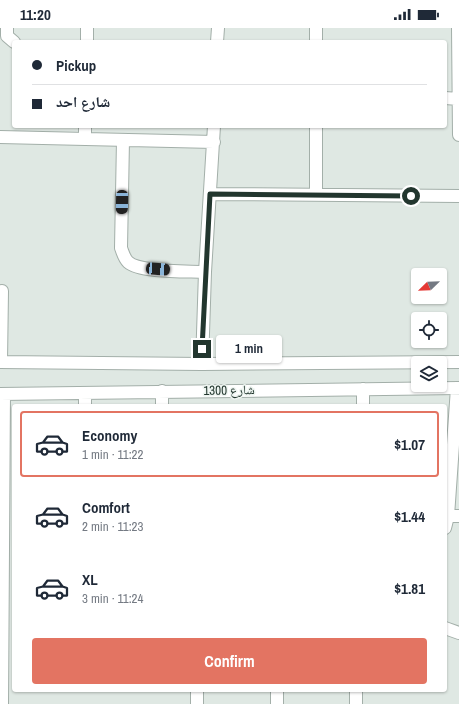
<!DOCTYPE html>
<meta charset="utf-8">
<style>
:root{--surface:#fff;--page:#f2f2f3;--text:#1f2937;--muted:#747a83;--line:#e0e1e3;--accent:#e37462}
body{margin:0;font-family:"Archivo Narrow","Noto Naskh Arabic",sans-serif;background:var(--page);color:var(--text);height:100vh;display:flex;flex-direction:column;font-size:15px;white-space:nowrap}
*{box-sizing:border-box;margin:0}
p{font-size:13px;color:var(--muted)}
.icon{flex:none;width:22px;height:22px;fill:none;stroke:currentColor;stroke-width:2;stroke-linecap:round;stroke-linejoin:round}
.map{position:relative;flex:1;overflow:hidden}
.drawer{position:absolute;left:12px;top:376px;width:435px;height:288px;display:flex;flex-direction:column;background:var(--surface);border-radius:4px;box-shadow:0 1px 3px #0004}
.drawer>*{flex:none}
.banner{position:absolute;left:12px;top:12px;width:435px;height:88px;border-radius:4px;box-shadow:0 1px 3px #0004;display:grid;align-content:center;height:88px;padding:0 20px;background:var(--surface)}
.needle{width:26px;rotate:247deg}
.fabs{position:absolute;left:411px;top:240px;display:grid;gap:8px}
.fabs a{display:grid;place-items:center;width:36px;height:36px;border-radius:4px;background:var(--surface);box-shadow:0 1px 3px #0004;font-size:20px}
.end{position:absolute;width:18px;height:18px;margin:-9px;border:5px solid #22362e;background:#fff;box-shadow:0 0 0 2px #fff}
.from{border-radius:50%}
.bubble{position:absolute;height:28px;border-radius:4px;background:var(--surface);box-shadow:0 1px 3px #0004;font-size:13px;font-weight:700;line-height:28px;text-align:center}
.car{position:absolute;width:12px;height:24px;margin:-12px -6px;border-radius:5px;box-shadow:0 0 3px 1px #0007;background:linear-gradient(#222 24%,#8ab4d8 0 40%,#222 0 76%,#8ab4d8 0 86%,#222 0)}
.banner b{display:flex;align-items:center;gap:14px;height:38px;font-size:15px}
.banner b+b{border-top:1px solid var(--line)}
.banner i{width:10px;height:10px;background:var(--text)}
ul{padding:7px 0 0;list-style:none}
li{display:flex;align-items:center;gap:12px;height:66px;margin:0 8px 6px;padding:0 12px;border:2px solid transparent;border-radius:4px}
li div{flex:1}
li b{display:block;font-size:15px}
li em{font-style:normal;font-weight:700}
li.on{border-color:var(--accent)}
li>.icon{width:36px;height:36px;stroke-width:1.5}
.action{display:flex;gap:8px;margin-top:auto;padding:8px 20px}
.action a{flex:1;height:46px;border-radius:4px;background:var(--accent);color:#fff;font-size:16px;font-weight:700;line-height:46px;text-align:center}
.status{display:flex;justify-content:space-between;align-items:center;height:28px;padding:0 20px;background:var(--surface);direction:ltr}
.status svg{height:11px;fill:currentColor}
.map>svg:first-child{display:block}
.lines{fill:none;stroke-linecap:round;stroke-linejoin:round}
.minor-casing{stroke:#a3afa9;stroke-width:14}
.minor{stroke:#fff;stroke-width:12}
.route{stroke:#22362e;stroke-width:5}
.labels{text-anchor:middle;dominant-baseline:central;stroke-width:3;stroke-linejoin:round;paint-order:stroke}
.street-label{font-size:13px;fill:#22362e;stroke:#eef5f1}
</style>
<div class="status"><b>11:20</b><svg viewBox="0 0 49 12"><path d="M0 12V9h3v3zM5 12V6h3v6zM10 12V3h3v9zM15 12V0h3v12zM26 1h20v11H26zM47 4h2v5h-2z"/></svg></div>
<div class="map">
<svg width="459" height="676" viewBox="0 0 459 676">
<rect width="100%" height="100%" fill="#dfe8e3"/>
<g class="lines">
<defs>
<path id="minor" d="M7 0V8L14 14
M458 0 459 107
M87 14V0
M217 14 218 0
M316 14V0
M445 70 459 71
M0 109 214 114
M85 111V98
M123 112 121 220C123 225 124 230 128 234 140 245 188 243 205 244
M210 166 459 168
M316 167V98
M0 334 202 336 459 334
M1 334 2 263
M202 336 205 244 214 98
M162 363V378
M0 366 459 360
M85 378V365
M363 378V361
M445 488H459
M445 500 448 488 457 360
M445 600 459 605
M197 662V676
M2 676 4 366
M277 676V662
M356 676V662"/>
</defs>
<!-- minor casing -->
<use href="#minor" class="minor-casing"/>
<!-- minor -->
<use href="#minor" class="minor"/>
</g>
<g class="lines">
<!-- route -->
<path class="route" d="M202 321 210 166 411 168"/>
</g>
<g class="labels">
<!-- street labels -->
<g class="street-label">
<text transform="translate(229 362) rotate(-1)">شارع 1300</text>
</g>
</g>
</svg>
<div class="fabs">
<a><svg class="needle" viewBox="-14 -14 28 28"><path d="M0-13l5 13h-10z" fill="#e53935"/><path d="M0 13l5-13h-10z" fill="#747a83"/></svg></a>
<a><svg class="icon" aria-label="locate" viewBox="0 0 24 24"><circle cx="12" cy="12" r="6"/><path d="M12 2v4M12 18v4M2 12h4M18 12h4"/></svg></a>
<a><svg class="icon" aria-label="layers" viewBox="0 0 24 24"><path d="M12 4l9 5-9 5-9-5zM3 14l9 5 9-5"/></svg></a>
</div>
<i class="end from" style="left:411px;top:168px"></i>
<i class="end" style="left:202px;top:321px"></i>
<div class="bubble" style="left:216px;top:307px;width:66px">1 min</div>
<i class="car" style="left:122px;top:174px;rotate:181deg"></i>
<i class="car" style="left:158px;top:241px;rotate:94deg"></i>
<div class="banner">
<b><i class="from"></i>Pickup</b>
<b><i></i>شارع احد</b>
</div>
<section class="drawer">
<ul>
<li class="on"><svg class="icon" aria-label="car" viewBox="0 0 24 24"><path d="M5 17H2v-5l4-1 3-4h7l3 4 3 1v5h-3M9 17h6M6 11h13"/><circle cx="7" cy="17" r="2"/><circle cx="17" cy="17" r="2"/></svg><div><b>Economy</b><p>1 min · 11:22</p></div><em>$1.07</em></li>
<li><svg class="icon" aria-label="car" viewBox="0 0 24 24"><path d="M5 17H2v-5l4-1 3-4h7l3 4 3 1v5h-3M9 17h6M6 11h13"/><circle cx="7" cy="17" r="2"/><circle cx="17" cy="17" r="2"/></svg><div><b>Comfort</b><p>2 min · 11:23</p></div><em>$1.44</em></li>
<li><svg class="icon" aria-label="car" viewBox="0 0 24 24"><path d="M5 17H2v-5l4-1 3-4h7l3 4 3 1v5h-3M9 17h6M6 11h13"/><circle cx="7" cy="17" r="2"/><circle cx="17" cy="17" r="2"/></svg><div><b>XL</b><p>3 min · 11:24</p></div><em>$1.81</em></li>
</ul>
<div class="action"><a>Confirm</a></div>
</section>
</div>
